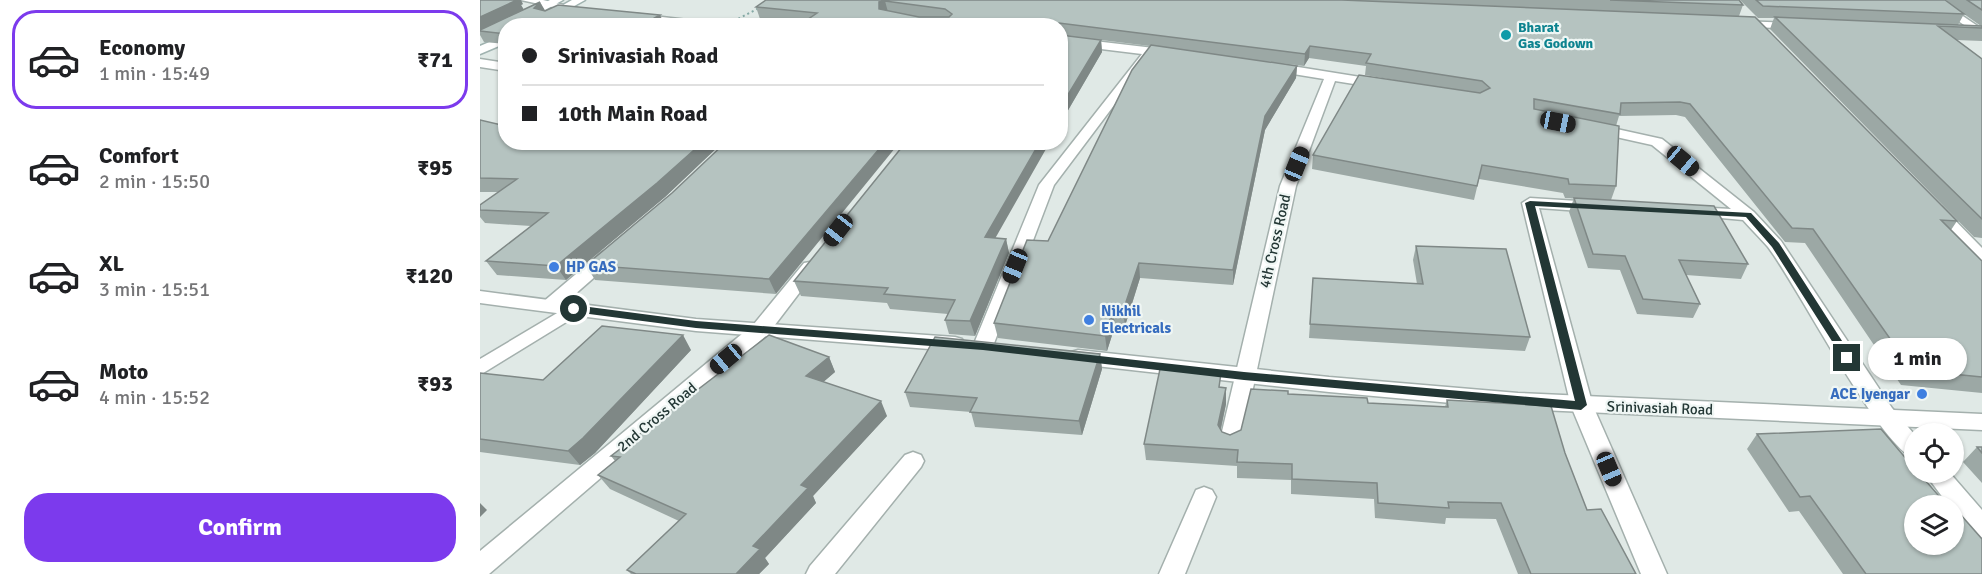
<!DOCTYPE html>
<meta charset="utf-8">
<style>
:root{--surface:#fff;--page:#f6f6f6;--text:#202124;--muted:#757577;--line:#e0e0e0;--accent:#7c3aed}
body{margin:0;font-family:Signika,sans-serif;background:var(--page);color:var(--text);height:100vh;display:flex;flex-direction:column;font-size:22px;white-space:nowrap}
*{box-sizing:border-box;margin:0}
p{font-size:20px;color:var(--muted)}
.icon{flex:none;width:33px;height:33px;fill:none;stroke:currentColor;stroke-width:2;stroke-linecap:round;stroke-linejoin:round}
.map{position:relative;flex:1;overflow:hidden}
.drawer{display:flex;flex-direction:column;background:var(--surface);width:480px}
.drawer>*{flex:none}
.guide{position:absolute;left:18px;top:18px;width:570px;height:132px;border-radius:24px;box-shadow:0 2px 4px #0004;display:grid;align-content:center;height:132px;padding:0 24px;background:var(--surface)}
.tools{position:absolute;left:1424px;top:423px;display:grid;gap:12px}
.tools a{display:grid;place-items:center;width:60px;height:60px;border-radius:50%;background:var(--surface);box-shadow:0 2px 4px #0004;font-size:30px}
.end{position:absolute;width:27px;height:27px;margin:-14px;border:8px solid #233735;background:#fff;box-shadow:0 0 0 3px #fff}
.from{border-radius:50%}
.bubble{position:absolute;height:42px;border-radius:21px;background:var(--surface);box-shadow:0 2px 4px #0004;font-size:20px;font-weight:700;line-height:42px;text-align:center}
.car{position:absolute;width:18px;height:36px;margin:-18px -9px;border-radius:8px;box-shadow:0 0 4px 2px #0007;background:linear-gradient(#222 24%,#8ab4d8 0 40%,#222 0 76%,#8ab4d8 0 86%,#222 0)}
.guide b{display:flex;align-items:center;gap:21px;height:57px;font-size:22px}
.guide b+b{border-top:2px solid var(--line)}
.guide i{width:15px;height:15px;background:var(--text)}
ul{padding:10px 0 0;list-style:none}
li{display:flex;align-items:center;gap:18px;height:99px;margin:0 12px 9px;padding:0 12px;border:3px solid transparent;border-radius:24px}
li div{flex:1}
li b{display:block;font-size:22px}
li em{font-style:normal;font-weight:700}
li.on{border-color:var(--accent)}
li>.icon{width:54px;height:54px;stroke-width:1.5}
.button{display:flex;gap:12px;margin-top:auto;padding:12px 24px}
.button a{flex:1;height:69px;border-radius:24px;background:var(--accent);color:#fff;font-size:24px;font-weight:700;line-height:69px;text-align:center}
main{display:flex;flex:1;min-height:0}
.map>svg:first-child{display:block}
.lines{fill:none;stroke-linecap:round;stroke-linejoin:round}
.service-casing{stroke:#a4b0ad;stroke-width:3}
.minor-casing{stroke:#a4b0ad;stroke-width:3}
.tertiary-casing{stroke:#a4b0ad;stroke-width:3}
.secondary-casing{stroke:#a0b3b0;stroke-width:3}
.path{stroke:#84a9a5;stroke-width:2;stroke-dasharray:2 3;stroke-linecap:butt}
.service{fill:#fff;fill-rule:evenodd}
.minor{fill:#fff;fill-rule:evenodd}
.tertiary{fill:#fff;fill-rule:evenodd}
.secondary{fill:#fff;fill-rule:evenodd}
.wall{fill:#9ca8a5;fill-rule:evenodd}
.shaded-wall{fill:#7f8886}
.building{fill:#b5c3c0;stroke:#7f8886;stroke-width:1.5;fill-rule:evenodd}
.route{fill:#233735}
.culture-dot{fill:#0f9aa8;stroke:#eff6f4;stroke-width:2}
.shop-dot{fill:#3f7fe0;stroke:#eff6f4;stroke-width:2}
.labels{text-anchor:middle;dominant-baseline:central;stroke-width:4.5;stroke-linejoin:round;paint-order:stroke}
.far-culture-label{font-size:14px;font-weight:bold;fill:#0d838f;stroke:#eff6f4;text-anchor:start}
.street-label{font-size:15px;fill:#233735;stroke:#eff6f4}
.shop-label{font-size:15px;font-weight:bold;fill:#366cbe;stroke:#eff6f4;text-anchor:start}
</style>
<main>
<section class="drawer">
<ul>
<li class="on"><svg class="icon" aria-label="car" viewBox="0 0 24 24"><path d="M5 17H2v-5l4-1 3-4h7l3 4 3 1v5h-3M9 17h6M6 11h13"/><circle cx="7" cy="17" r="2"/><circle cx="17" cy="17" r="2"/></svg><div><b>Economy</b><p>1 min · 15:49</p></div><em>₹71</em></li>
<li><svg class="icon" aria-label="car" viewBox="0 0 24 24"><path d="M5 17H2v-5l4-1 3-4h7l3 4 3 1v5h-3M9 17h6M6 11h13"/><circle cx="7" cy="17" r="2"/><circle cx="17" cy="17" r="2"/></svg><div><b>Comfort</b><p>2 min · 15:50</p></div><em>₹95</em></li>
<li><svg class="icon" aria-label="car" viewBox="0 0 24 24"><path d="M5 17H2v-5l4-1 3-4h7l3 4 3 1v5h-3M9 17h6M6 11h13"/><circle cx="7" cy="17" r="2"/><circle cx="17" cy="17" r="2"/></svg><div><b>XL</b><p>3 min · 15:51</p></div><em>₹120</em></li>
<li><svg class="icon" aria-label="car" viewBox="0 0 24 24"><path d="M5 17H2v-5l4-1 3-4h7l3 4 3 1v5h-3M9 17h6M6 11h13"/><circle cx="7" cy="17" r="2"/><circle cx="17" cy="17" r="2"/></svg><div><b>Moto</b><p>4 min · 15:52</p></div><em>₹93</em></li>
</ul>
<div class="button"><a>Confirm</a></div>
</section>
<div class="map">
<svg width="1502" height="574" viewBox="0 0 1502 574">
<rect width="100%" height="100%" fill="#e0e9e6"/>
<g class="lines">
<defs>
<path id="service" d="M0 59 26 63V71L0 67Z"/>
<path id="minor" d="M41 0H63L105 10 100 13Z
M1447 0H1459L1502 29V37Z
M157 14 233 23 238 26H201L153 19 152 17Z
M1260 21 1316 23 1322 26 1316 29 1256 26 1254 24Z
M580 37 691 50 697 54 691 58 668 55V60L574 185 513 346 510 351H496L493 346 559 185 662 54 580 44Z
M793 63 899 80 905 84 899 88 855 81 816 186 762 440 759 446 751 449 743 446 740 440 800 186 844 79 789 70 787 67Z
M1114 124 1182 139 1274 212 1301 241 1412 408 1434 434V458C1400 447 1317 285 1288 247 1280 238 1271 229 1263 220L1208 215 1206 212 1214 207 1251 209 1172 145 1109 131V125Z
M1050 198 1114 202 1122 207 1114 212 1059 208 1113 406 1187 574H1161L1091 406 1042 203Z
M1456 205 1462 207 1502 248V263L1496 262 1450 213 1448 210 1450 207Z
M128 251 134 252 137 256 134 260 77 310H63L61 306 63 302 122 252Z
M330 262 339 267 288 334 9 574H0V551L274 324 324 263Z
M94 303 101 305 103 309 101 313 0 375V359Z
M433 452 441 455 444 461 441 467 355 574H326L330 566 425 455Z
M1444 472H1469L1502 510V538L1493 534 1473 510V506H1469Z
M724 487 732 490 736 497 705 574H679L716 490Z"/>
<path id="tertiary" d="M0 291 216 319 475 337 482 339 485 344 482 349 475 351 216 331 0 303Z
M598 350 849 377 1038 393 1502 414V430L1038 409 849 392 598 364 591 362 588 357 591 352Z"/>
<path id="secondary" d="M70 0H83L36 26H26V29L20 26Z
M92 0H105L71 19 62 17Z
M26 35V43L0 54V46Z"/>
</defs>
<!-- service casing -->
<use href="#service" class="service-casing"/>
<!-- minor casing -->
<use href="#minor" class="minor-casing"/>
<!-- tertiary casing -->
<use href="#tertiary" class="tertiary-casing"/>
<!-- secondary casing -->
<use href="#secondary" class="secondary-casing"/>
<!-- path -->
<path class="path" d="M254 21 279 8"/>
<!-- service -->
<use href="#service" class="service"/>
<!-- minor -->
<use href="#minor" class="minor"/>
<!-- tertiary -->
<use href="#tertiary" class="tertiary"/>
<!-- secondary -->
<use href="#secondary" class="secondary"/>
</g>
<!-- wall -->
<path class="wall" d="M0 0 43 4 41 5 44 10 180 15 185 26H26V44L4 42 0 35Z
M286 0H1259L1263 5 1259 16 1477 221 1471 230 1502 261V393L1421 385 1325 243 1305 242 1205 117 1196 115 1139 116 1136 126V186L1131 200 1085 198 1083 193 999 179 994 200 832 169 833 155 948 86 885 75 886 66 829 58 824 66 783 61 817 66 816 78 785 130 753 285 660 278 645 326H635L627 351 518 338 514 323 568 241 670 46 621 40 622 52 580 124V26H318L322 23 280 19 276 7Z
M1260 0H1465L1466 1 1467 0H1502V41L1476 40 1502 59V238L1494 237 1290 29 1294 18H1278ZM1484 14 1501 26 1478 25Z
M0 120 26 142H243L185 197 86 280 17 275 6 261 51 226 5 223 0 217V205L19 192H0Z
M246 142 296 294 115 280 106 265 192 193Z
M1094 198 1268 264 1261 279 1206 275 1220 304 1213 318 1157 314 1140 270 1108 268 1089 212Z
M516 238 526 239 529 253 495 336 469 334 465 320 468 314 410 309 407 303 321 296 314 281Z
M936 246 1050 337 1045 351 829 338 833 278 937 284 933 260Z
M211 350 115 453 100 465 0 452V373L63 380Z
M620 354 622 369 602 435 495 427 491 412 430 407 425 392Z
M349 357 355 372 343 382 407 416 333 496 336 503 285 558 289 564 279 574H151L147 570 199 521 130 489 118 475 135 461 131 456Z
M741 387 746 404 741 430 742 432 750 435 761 430 808 394 888 403 965 407 967 400 1085 453 1107 510 1156 574H1038L1016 519 966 518 965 524 895 518 894 499 811 494V480L757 478V466L666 460 664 444Z
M1277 434 1465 503 1502 574H1363L1319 511 1309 512 1267 449Z
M1497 447H1502V483L1483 462Z"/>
<!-- shaded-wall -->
<path class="shaded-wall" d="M26 0H41L43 4 41 5 44 10 0 31V17Z
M405 1 408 12 399 9V2Z
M60 2 66 12 54 8Z
M180 15 185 26H160Z
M621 40 622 52 580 124V108Z
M830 46 829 58 824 66 825 54Z
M817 66 816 78 785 130 753 285V270L785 116Z
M223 142H243L185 197 86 280 76 266Z
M405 142H420L296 294 289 279Z
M560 142H570L508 251 505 237Z
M526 239 529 253 495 336 490 321Z
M659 263 660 278 645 326 643 311Z
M633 310 635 326 627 351 625 336Z
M203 335 211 350 115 453 100 465 88 451Z
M620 354 622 369 602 435 599 421Z
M349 357 355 372 333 391 326 376Z
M746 388V404L738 441V425Z
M401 401 407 416 333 496 336 503 285 558 289 564 279 574H256L273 546 321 485Z
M0 503 7 510 0 517Z"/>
<!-- building -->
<path class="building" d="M0 0H37L0 17Z
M286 0H862L1275 17 1477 221 1461 220 1502 261V377L1432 370 1333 229 1312 228 1210 104 1200 102 1141 103 1140 114 1054 99V109L1139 126 1136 186 1089 184 1088 179 1002 165 997 186 833 155 879 75 1000 93 1010 88 1002 81 886 63 891 54 830 46 825 54 579 23 576 26H318L337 13 276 7ZM405 1 465 9 472 14 469 17H439L399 9V2Z
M1130 0H1259L1263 5Z
M1276 0H1465L1484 14 1283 6Z
M1487 0H1502V10Z
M60 2 54 8 65 11 78 5 180 15 160 26H26V34L0 31V30Z
M1295 17 1502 26V28L1458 26 1502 59V219Z
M580 35 621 40 580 108Z
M671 45 817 66 785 116 753 270 659 263 643 311 633 310 625 336 514 323 547 240 568 241 652 70Z
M0 120 26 126V142H223L177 183 76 266 6 261 68 213 0 210V205L37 179 0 178Z
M246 142H405L289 279 106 265 192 193Z
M426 142H560L505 237 526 239 490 321 465 320 475 300 404 294 408 288 314 281Z
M1094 198 1234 206 1268 264 1199 260 1220 304 1163 299 1145 256 1113 254Z
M936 246 1026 249 1050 337 830 324 833 278 943 284Z
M122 326 203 335 103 438 88 451 0 439V373L63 380Z
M289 335 349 357 326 376 401 401 321 485 328 488 273 546 280 549 256 574H156L147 570 206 514 118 475 140 457 131 456Z
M455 337 620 354 599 421 490 412 497 398 425 392Z
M680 369 741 373 739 387 746 388 738 425 742 432 750 435 761 430 771 389 808 391V394L887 398 888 403 968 407 967 400 1071 406 1085 453 1107 510 1121 509 1156 574H1051L1021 503 968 502 969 508 898 503 897 483 812 479V464L757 462 758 450 664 444Z
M1401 429 1434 468V472H1438L1465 503H1471L1473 506H1434V544H1473V506L1502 539V574H1386L1330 496 1320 497 1277 434Z
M1497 447H1502V453Z"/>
<!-- route -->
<path class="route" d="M1050 201 1271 213 1299 243 1373 358 1367 361 1364 360 1292 247 1266 217 1055 206 1107 405 1101 410 764 380 503 350 216 328 94 312 89 309 94 305 216 321 503 343 764 372 1095 401 1045 203Z"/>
<!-- markers -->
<circle class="culture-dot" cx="1026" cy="35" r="6"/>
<g class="shop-dot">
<circle cx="74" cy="267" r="6"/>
<circle cx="609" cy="320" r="6"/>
<circle cx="1442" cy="394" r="6"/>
</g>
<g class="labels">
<!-- far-culture labels -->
<g class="far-culture-label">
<text x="1038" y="27">Bharat<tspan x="1038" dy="16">Gas Godown</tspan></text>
</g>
<!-- street labels -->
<g class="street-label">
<text transform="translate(795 241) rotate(-77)">4th Cross Road</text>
<text transform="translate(1180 408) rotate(2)">Srinivasiah Road</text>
<text transform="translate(177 417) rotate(-40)">2nd Cross Road</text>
</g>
<!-- shop labels -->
<g class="shop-label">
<text x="86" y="267">HP GAS</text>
<text x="621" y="311">Nikhil<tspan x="621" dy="17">Electricals</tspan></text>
<text x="1430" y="394" text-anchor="end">ACE Iyengar</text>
</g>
</g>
</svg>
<div class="tools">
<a><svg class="icon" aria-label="locate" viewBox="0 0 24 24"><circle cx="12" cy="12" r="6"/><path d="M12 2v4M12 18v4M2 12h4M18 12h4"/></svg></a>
<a><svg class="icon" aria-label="layers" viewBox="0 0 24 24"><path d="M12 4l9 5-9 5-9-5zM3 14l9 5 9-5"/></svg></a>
</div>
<i class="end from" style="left:94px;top:309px"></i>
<i class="end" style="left:1367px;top:358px"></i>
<div class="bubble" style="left:1388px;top:338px;width:99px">1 min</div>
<i class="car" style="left:1078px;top:122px;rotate:101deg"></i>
<i class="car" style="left:1203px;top:161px;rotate:130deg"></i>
<i class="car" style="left:817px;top:164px;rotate:22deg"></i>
<i class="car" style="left:358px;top:230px;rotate:218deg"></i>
<i class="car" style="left:535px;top:266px;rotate:202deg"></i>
<i class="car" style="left:246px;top:359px;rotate:230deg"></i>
<i class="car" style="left:1129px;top:469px;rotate:157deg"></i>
<div class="guide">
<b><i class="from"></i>Srinivasiah Road</b>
<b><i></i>10th Main Road</b>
</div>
</div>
</main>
